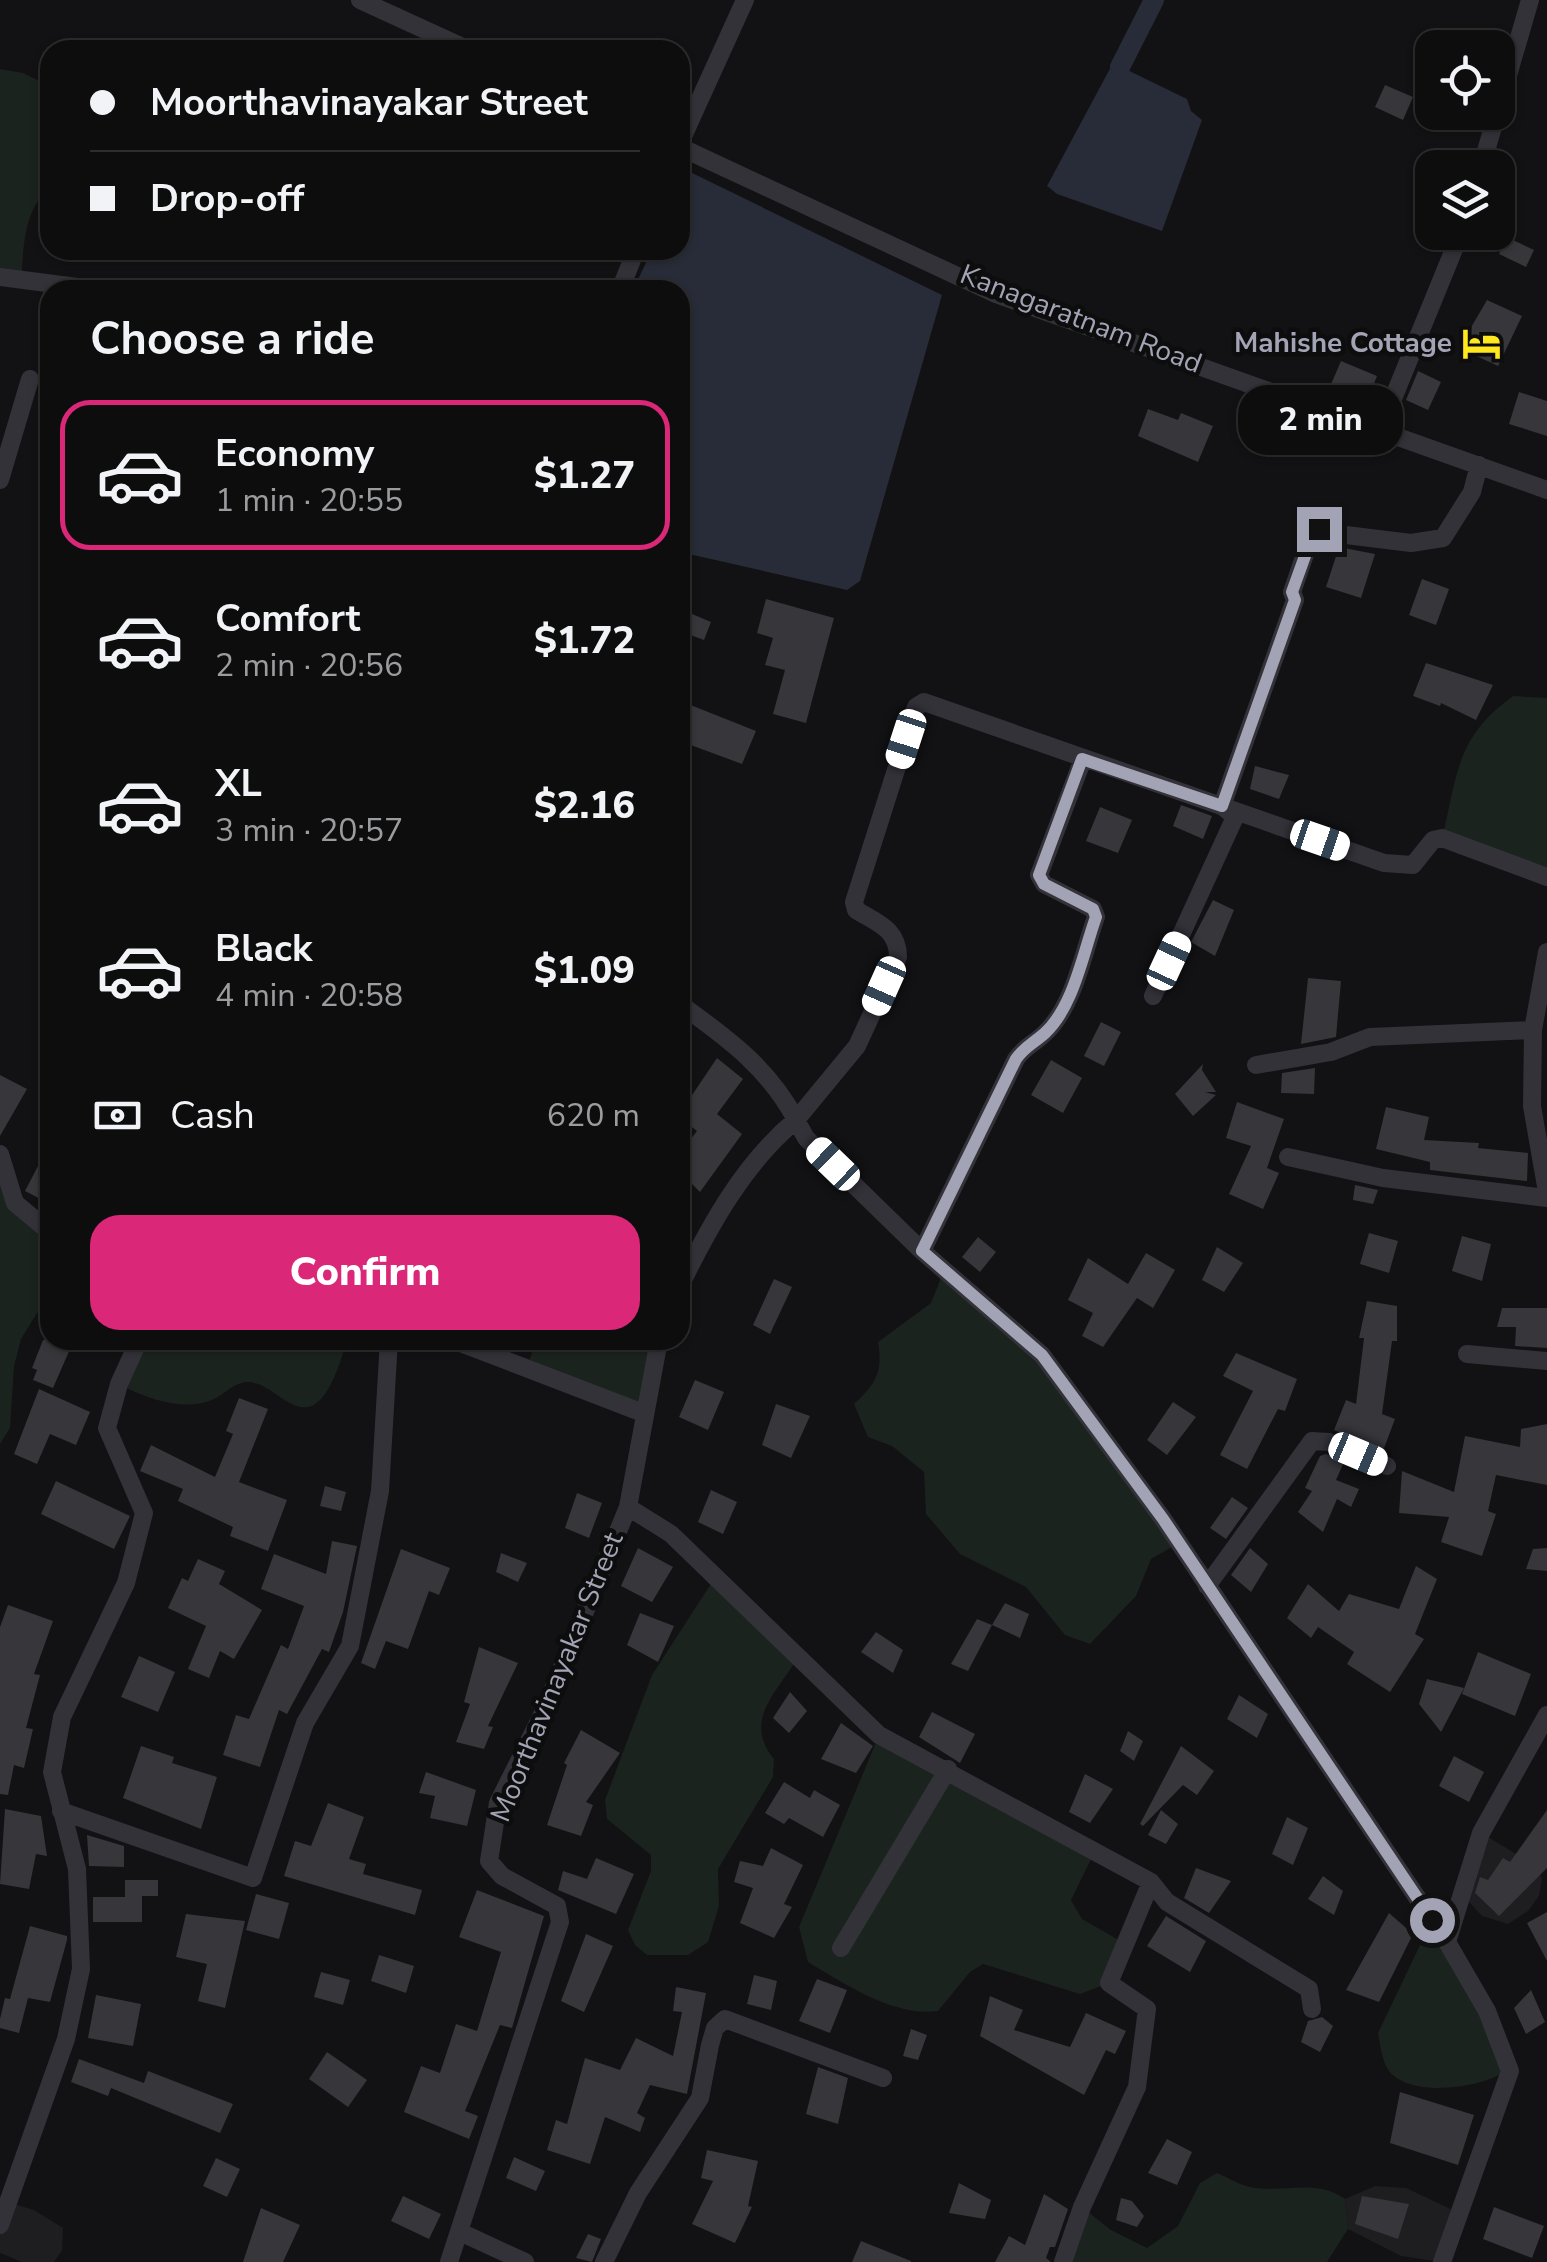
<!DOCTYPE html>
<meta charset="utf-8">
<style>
:root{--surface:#0e0d0e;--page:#171617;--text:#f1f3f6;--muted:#9b9c9e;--line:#2e2d2e;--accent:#db2777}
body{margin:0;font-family:"Nunito Sans",sans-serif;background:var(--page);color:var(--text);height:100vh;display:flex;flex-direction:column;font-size:38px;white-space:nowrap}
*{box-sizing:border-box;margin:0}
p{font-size:32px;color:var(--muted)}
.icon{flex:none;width:55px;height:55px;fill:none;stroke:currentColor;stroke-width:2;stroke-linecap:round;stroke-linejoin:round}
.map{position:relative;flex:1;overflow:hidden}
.panel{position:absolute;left:40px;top:280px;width:650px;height:1070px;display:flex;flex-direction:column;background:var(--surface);border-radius:30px;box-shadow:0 2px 8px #0004,0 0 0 2px var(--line)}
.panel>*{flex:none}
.hud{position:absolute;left:40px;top:40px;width:650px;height:220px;border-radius:30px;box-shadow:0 2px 8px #0004,0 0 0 2px var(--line);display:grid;align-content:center;height:220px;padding:0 50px;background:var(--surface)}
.buttons{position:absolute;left:1415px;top:30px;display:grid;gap:20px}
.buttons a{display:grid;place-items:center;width:100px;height:100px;border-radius:20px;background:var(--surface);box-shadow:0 2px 8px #0004,0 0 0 2px var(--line);font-size:50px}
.end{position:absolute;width:45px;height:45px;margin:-22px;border:12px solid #a2a3b5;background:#111;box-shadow:0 0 0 5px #111}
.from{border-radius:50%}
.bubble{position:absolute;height:70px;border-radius:30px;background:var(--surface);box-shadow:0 2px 8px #0004,0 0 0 2px var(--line);font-size:32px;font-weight:800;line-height:70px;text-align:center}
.car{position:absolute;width:30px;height:60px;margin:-30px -15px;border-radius:12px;box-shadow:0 0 8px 2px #0007;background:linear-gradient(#fff 24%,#345 0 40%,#fff 0 76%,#345 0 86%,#fff 0)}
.hud b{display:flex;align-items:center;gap:35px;height:95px;font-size:38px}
.hud b+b{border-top:2px solid var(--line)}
.hud i{width:25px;height:25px;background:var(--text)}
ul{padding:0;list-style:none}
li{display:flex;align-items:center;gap:30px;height:150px;margin:0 20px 15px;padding:0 30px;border:5px solid transparent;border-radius:30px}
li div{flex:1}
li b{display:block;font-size:38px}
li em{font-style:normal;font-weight:800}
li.selected{border-color:var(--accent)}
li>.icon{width:90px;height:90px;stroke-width:1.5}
h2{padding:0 50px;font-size:45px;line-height:120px}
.pay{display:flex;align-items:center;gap:25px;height:110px;padding:0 50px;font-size:38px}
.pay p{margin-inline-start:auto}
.action{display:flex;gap:20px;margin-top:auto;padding:20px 50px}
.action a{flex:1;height:115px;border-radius:30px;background:var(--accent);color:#fff;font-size:40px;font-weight:800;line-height:115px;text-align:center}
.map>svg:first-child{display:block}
.built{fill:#1e1d20}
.green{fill:#1b231e}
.water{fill:#272c38}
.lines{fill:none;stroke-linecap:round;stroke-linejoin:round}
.canal{stroke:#272c38;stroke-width:20}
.building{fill:#36363b}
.minor{stroke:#333239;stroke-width:18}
.route{stroke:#a2a3b5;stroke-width:12}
.labels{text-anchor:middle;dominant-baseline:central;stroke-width:9;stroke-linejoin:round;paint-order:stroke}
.street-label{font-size:28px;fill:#a2a3b5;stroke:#0d0d0e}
.poi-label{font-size:28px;font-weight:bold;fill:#a2a3b5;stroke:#0d0d0e;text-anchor:end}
</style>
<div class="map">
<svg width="1547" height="2262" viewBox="0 0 1547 2262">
<rect width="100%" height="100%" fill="#121113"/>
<!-- built -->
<path class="built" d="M1481 1833 1533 1864 1542 1878 1539 1896 1528 1911 1508 1924 1482 1916 1461 1893Z
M1375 2186 1406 2188 1459 2213 1442 2262 1401 2256 1348 2229 1345 2199Z
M8 2202 34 2210 63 2228 62 2250 54 2262H22L0 2253V2225Z"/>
<!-- green -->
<path class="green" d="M0 69 23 73 50 86V189C23 208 24 249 21 280L0 277Z
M1513 696 1547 698V877L1442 838C1458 774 1455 738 1513 696Z
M0 1154 15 1203 50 1232V1292L21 1339 14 1366 10 1428 0 1444Z
M944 1270 1042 1355 1179 1543 1151 1559 1136 1596 1090 1644 1065 1635 1026 1587 960 1554 926 1514 924 1472 892 1446 868 1437 854 1404C876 1384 883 1372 878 1342L931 1303Z
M139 1340H347C311 1469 279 1371 241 1383 231 1386 223 1395 214 1399 185 1413 145 1398 119 1384Z
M536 1340H659L643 1413 527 1368Z
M716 1576 797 1659C775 1695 743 1721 774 1759L773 1777 718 1869 719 1906 708 1942 688 1955H647L635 1945 628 1930 651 1871V1855L607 1819 605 1800 652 1675Z
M879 1735 1096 1849 1071 1900 1082 1919 1126 1944 1109 1983 1080 1994 983 1964 970 1972 938 2011C893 2017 845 1984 808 1962L799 1927Z
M1432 1920 1509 2069C1485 2088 1411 2099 1389 2071 1382 2062 1380 2044 1378 2033Z
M1217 2173C1229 2178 1243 2187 1256 2188 1286 2192 1318 2179 1345 2199L1348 2229 1327 2262H1063L1082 2207 1111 2230 1147 2248 1178 2226 1200 2183Z"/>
<!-- water -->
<path class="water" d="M1113 63 1187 99 1191 111 1202 120 1162 231 1057 194 1047 186Z
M688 171 942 295 860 581 847 590 680 552V290H633L652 250H680V188Z"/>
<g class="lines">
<!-- canal -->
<path class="canal" d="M1120 67 1154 0"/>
</g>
<!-- building -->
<path class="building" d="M1385 85 1413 97 1403 120 1375 107Z
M1507 237 1534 250 1526 267 1499 254Z
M1487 300 1522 316 1498 366 1459 348Z
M1341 361 1377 376 1366 404 1329 389Z
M1418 371 1441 382 1428 410 1406 400Z
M1519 392 1547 401V436L1509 424Z
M1267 404 1295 418 1284 447 1255 434Z
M1148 409 1178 420 1181 413 1213 426 1198 462 1138 436Z
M1339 547 1375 554 1361 598 1326 587Z
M1422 579 1449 589 1436 625 1409 615Z
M766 599 834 618 806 723 773 714 785 670 765 665 773 638 757 633Z
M692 614 711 622 704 640 685 633Z
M1426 663 1493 685 1476 720 1441 703 1440 706 1413 696Z
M688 704 756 731 742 764 680 741Z
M1255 766 1289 775 1279 799 1250 789Z
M1181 805 1212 816 1203 839 1173 826Z
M1100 807 1132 820 1118 853 1086 841Z
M1213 900 1234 910 1215 956 1191 942Z
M1308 978 1341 981 1336 1037 1301 1044Z
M1101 1022 1121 1032 1104 1066 1084 1056Z
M717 1058 743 1079 717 1114 742 1134 700 1192 680 1172V1153L697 1131 680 1118V1113Z
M1051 1060 1082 1078 1063 1113 1031 1095Z
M1203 1064 1202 1070 1216 1092H1205L1216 1095 1193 1116 1175 1094Z
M1315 1068 1314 1094 1281 1093 1282 1073Z
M0 1075 27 1089 0 1136Z
M1237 1102 1284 1119 1267 1168 1279 1173 1263 1209 1229 1194 1251 1146 1226 1138Z
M1386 1107 1429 1117 1424 1140 1479 1143 1478 1148 1528 1153 1527 1181 1430 1170V1162L1376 1149Z
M50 1143V1204L25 1191Z
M1355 1185 1378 1190 1373 1204 1353 1200Z
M1369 1233 1398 1241 1389 1273 1360 1264Z
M1462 1236 1491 1244 1482 1281 1452 1271Z
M978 1237 996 1252 980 1272 962 1257Z
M1217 1247 1243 1263 1224 1292 1202 1280Z
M1146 1253 1175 1270 1153 1308 1137 1298 1103 1347 1082 1336 1093 1313 1068 1300 1088 1258 1128 1284Z
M774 1279 792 1287 770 1334 753 1325Z
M1367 1301 1397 1306V1341H1392L1382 1414 1395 1419 1383 1451 1334 1430 1346 1400 1356 1404 1364 1338H1359Z
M1502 1308H1547V1348L1515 1346 1516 1327H1497Z
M43 1340H74L53 1388 33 1380 37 1370 32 1368Z
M1236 1353 1297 1379 1285 1411 1278 1409 1247 1469 1220 1455 1253 1391 1223 1376Z
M695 1380 724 1392 708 1430 679 1417Z
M39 1389 90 1412 76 1445 50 1434 37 1464 14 1454Z
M239 1398 268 1409 239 1482 287 1500 268 1551 230 1536 233 1527 178 1501 183 1489 140 1471 151 1445 215 1477 233 1434 226 1431Z
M1173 1402 1196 1417 1167 1455 1147 1440Z
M776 1404 810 1416 791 1458 762 1445Z
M1547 1424V1485L1496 1475 1488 1511 1496 1514 1482 1556 1441 1542 1449 1517 1399 1513 1402 1471 1454 1492 1465 1436 1520 1447 1521 1429Z
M1326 1454 1344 1462 1336 1480 1359 1489 1351 1507 1337 1499 1323 1532 1298 1512 1312 1491 1305 1488 1320 1456Z
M56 1481 130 1516 114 1549 41 1514Z
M325 1486 346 1492 341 1511 320 1506Z
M711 1490 737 1502 723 1534 698 1522Z
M577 1493 602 1503 589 1538 565 1528Z
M1232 1497 1248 1508 1226 1539 1210 1528Z
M332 1541 357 1546 343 1612 329 1652 322 1649 287 1714 279 1710 260 1767 223 1755 236 1715 249 1719 281 1645 288 1649 304 1606 261 1589 274 1554 326 1574Z
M638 1548 673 1567 652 1602 621 1586Z
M1250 1548 1268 1564 1251 1592 1231 1575Z
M1547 1548V1571L1526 1569 1533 1549Z
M401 1549 450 1568 439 1595 429 1591 408 1649 386 1641 375 1669 361 1663Z
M501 1553 527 1563 518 1582 496 1572Z
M198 1559 225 1571 219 1584 262 1610 234 1659 220 1651 209 1678 188 1669 206 1626 168 1608 182 1578 188 1581Z
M1416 1566 1437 1579 1415 1634 1424 1639 1390 1692 1347 1664 1354 1652 1318 1627 1311 1638 1287 1618 1308 1584 1339 1611 1349 1594 1399 1609Z
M1005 1603 1029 1614 1020 1638 992 1625Z
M8 1605 53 1621 34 1674 40 1675 26 1728 33 1729 24 1768 14 1765 8 1795 0 1794V1627Z
M640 1613 674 1626 658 1662 627 1645Z
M977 1619 992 1625 968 1671 951 1664Z
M876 1632 903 1650 893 1673 861 1652Z
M479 1647 518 1663 488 1726 493 1727 484 1749 456 1742 470 1704 464 1702Z
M1478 1652 1531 1674 1515 1716 1462 1694Z
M139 1656 175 1672 158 1712 121 1697Z
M1427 1679 1464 1688 1441 1732 1419 1704Z
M790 1692 807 1711 789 1733 773 1718Z
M1239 1695 1268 1714 1257 1738 1227 1719Z
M932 1712 975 1734 960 1763 919 1737Z
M841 1723 873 1746 856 1773 821 1759Z
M581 1730 620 1753 586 1802 593 1805 581 1836 547 1825 567 1765 564 1763Z
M1128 1731 1143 1741 1134 1761 1120 1751Z
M141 1746 174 1757 172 1763 217 1777 201 1829 123 1798Z
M1181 1746 1214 1771 1197 1795 1183 1785 1143 1826 1140 1824Z
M1454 1756 1484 1772 1469 1802 1439 1786Z
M426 1772 476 1790 467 1826 430 1818 435 1796 419 1793Z
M1085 1774 1113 1789 1090 1823 1069 1812Z
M784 1782 810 1798 814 1790 840 1805 823 1837 789 1818 784 1824 765 1813Z
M328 1803 364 1817 349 1859 366 1864 363 1874 422 1890 415 1915 284 1876 295 1841 311 1846Z
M5 1809 41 1816 47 1856 36 1854 29 1889 0 1884Z
M1161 1810 1178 1824 1166 1844 1148 1835Z
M1547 1810V1868L1499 1916 1475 1893 1480 1877 1488 1880 1503 1858 1510 1862Z
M1287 1817 1308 1828 1293 1865 1272 1854Z
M87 1835 124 1846V1867L89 1866Z
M771 1848 803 1865 784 1904 792 1907 774 1938 740 1923 753 1888 734 1882 740 1861 763 1866Z
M596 1858 634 1874 616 1914 558 1890 563 1871 587 1879Z
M1196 1868 1231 1881 1209 1913 1184 1898Z
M1323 1876 1343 1891 1334 1915 1308 1899Z
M125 1880H158V1896H142V1922H93V1897H125Z
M477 1890 544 1916 512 2028 500 2025 465 2111 478 2116 469 2139 404 2112 421 2066 440 2073 456 2024 477 2031 501 1952 459 1937Z
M256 1894 289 1903 279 1939 246 1930Z
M1547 1912V1961L1527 1923Z
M1389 1913 1413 1934 1379 2002 1346 1990Z
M186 1914 245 1921 225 2008 198 2001 207 1964 176 1957Z
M1166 1916 1206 1941 1190 1972 1147 1946Z
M30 1926 67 1936V1940L50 2002 28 1998 19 2033 0 2028V2019L5 1998 10 1999Z
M586 1934 613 1946 584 2012 561 2001Z
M379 1955 414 1966 406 1993 371 1981Z
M321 1972 350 1980 343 2005 314 1997Z
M754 1975 777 1981 771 2010 747 2004Z
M817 1979 847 1990 830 2033 799 2021Z
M676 1987 706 1993 687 2094 650 2085 637 2113 645 2118 640 2132 605 2117 590 2164 547 2150 556 2120 567 2124 585 2058 620 2070 636 2038 673 2056 682 2012 673 2011Z
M1531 1990 1545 2022 1526 2034 1514 2008Z
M96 1995 141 2004 133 2046 88 2038Z
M990 1996 1023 2010 1014 2030 1070 2047 1086 2013 1126 2031 1115 2054 1106 2050 1084 2095 980 2036Z
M1322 2017 1333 2026 1320 2052 1301 2042 1308 2021Z
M911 2029 927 2035 918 2060 903 2056Z
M327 2052 367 2080 348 2107 309 2079Z
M79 2059 144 2083 148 2071 233 2104 220 2133 111 2088 108 2096 71 2082Z
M818 2067 848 2078 838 2124 806 2114Z
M1400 2092 1474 2115 1458 2165 1390 2143Z
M1167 2139 1192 2152 1177 2185 1148 2173Z
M707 2150 758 2161 748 2206 752 2207 735 2243 692 2224 713 2181 701 2178Z
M514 2157 545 2171 536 2191 506 2178Z
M216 2158 240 2169 227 2197 203 2186Z
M959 2183 991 2200 985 2219 949 2213Z
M1044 2194 1068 2209 1055 2247H1050L1046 2258 1051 2262H995L1009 2236 1025 2245Z
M403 2196 441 2214 429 2239 391 2221Z
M1362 2196 1409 2204 1398 2239 1355 2224Z
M1121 2198 1132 2201 1144 2216 1137 2227 1116 2220Z
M1494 2207 1544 2226 1532 2258 1483 2239Z
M261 2208 300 2225 283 2262H243Z
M588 2234 601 2239 592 2262 576 2258Z
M861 2241 911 2261V2262H852Z"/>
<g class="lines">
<!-- minor -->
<path class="minor" d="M360 0 469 50
M680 143 745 0
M680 147 996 294 1547 490
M1481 168 1530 0
M0 277 100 290
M620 290 636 250
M1381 428 1461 232
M0 480 30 379
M1547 952 1533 1030 1532 1106 1547 1192
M1153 996 1235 817 1222 806 1295 600 1292 592 1313 531 1411 543 1443 538 1472 492 1479 465
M47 1004 50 1005
M680 1004C726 1037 769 1068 796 1120L857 1046 898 957C898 929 877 923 856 910L854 902 916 707 924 702 1384 863 1413 865 1433 840 1442 838 1547 877
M1256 1065 1331 1052 1370 1037 1533 1030
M0 1154 15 1203 50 1232
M1288 1157 1383 1178 1547 1198
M922 1251 1016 1059C1025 1046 1034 1044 1045 1033 1074 1006 1083 953 1096 917L1093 909 1044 884 1039 875 1083 759
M680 1286C710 1225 744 1163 796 1120L806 1138 922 1251 1042 1355 1163 1519 1447 1942
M453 1340 643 1413
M1467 1354 1547 1361
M628 1507 671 1534 879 1735 1151 1882 1109 1983 1147 2009 1137 2087 1082 2207 1063 2262
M1207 1586 1312 1441 1329 1442 1387 1466
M61 1811 253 1878 305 1723 350 1646 380 1491 389 1340
M1151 1882 1167 1902 1309 1989 1312 2009
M841 1948 948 1769
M0 2225 66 2039 81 1969 77 1869 52 1772 62 1717 126 1583 144 1513 107 1428 119 1384 139 1340
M460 2232 525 2262
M449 2262 560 1922 557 1906 502 1876 489 1861 498 1803 545 1709 628 1507 659 1340
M604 2262 638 2193 700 2098 710 2045 715 2028 725 2019 883 2078
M1442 2262 1510 2071 1487 2011 1447 1942 1481 1833 1547 1715"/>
</g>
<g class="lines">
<!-- route -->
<path class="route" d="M1319 529 1314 531 1292 592 1295 600 1222 806 1082 759 1039 875 1044 884 1093 909 1096 917C1083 953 1074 1006 1045 1033 1034 1043 1025 1046 1016 1059L922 1251 1042 1355 1163 1519 1432 1920"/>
</g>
<!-- icons -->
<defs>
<symbol id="hotel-bare" viewBox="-9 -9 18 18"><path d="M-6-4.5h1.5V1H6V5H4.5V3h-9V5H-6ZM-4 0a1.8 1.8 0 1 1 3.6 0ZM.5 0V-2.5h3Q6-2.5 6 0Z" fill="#ffe81e" stroke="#0d0d0e" stroke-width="2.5" paint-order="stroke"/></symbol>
</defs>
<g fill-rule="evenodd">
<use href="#hotel-bare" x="1454" y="316" width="55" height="55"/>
</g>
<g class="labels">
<!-- street labels -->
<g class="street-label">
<text transform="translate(1081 319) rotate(21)">Kanagaratnam Road</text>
<text transform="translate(557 1677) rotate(-68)">Moorthavinayakar Street</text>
</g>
<!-- poi labels -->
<g class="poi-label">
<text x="1452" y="343">Mahishe Cottage</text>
</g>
</g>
</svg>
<div class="buttons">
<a><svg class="icon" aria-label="locate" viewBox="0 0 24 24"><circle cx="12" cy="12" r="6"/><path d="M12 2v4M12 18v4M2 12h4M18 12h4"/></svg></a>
<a><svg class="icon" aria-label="layers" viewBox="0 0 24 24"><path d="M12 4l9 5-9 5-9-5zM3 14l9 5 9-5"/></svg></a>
</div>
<i class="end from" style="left:1432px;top:1920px"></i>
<i class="end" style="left:1319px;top:529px"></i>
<div class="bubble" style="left:1238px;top:385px;width:165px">2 min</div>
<i class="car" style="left:906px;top:739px;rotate:198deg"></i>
<i class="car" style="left:1320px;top:840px;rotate:109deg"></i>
<i class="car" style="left:1169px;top:961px;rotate:25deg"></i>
<i class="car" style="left:884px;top:986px;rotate:204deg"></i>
<i class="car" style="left:833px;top:1164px;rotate:314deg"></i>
<i class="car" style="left:1358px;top:1454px;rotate:113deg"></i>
<div class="hud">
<b><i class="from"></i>Moorthavinayakar Street</b>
<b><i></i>Drop-off</b>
</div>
<section class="panel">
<h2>Choose a ride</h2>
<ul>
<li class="selected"><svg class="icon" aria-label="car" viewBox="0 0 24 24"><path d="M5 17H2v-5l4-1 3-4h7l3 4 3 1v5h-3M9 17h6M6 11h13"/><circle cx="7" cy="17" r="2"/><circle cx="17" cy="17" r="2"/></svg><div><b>Economy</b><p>1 min · 20:55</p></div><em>$1.27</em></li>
<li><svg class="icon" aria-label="car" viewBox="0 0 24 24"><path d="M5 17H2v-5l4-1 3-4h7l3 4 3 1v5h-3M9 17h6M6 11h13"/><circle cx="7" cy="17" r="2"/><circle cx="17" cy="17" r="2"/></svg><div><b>Comfort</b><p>2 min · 20:56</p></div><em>$1.72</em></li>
<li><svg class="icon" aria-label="car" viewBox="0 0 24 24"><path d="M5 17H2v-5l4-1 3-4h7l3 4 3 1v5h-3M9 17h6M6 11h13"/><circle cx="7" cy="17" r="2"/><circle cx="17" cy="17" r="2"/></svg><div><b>XL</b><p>3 min · 20:57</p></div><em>$2.16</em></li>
<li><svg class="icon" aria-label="car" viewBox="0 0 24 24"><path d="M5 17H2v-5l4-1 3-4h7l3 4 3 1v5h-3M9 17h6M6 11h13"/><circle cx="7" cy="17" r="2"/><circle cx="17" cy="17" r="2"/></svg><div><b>Black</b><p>4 min · 20:58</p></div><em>$1.09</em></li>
</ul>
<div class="pay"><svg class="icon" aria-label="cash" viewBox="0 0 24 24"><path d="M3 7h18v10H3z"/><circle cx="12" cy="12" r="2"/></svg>Cash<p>620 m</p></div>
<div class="action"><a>Confirm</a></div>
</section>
</div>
